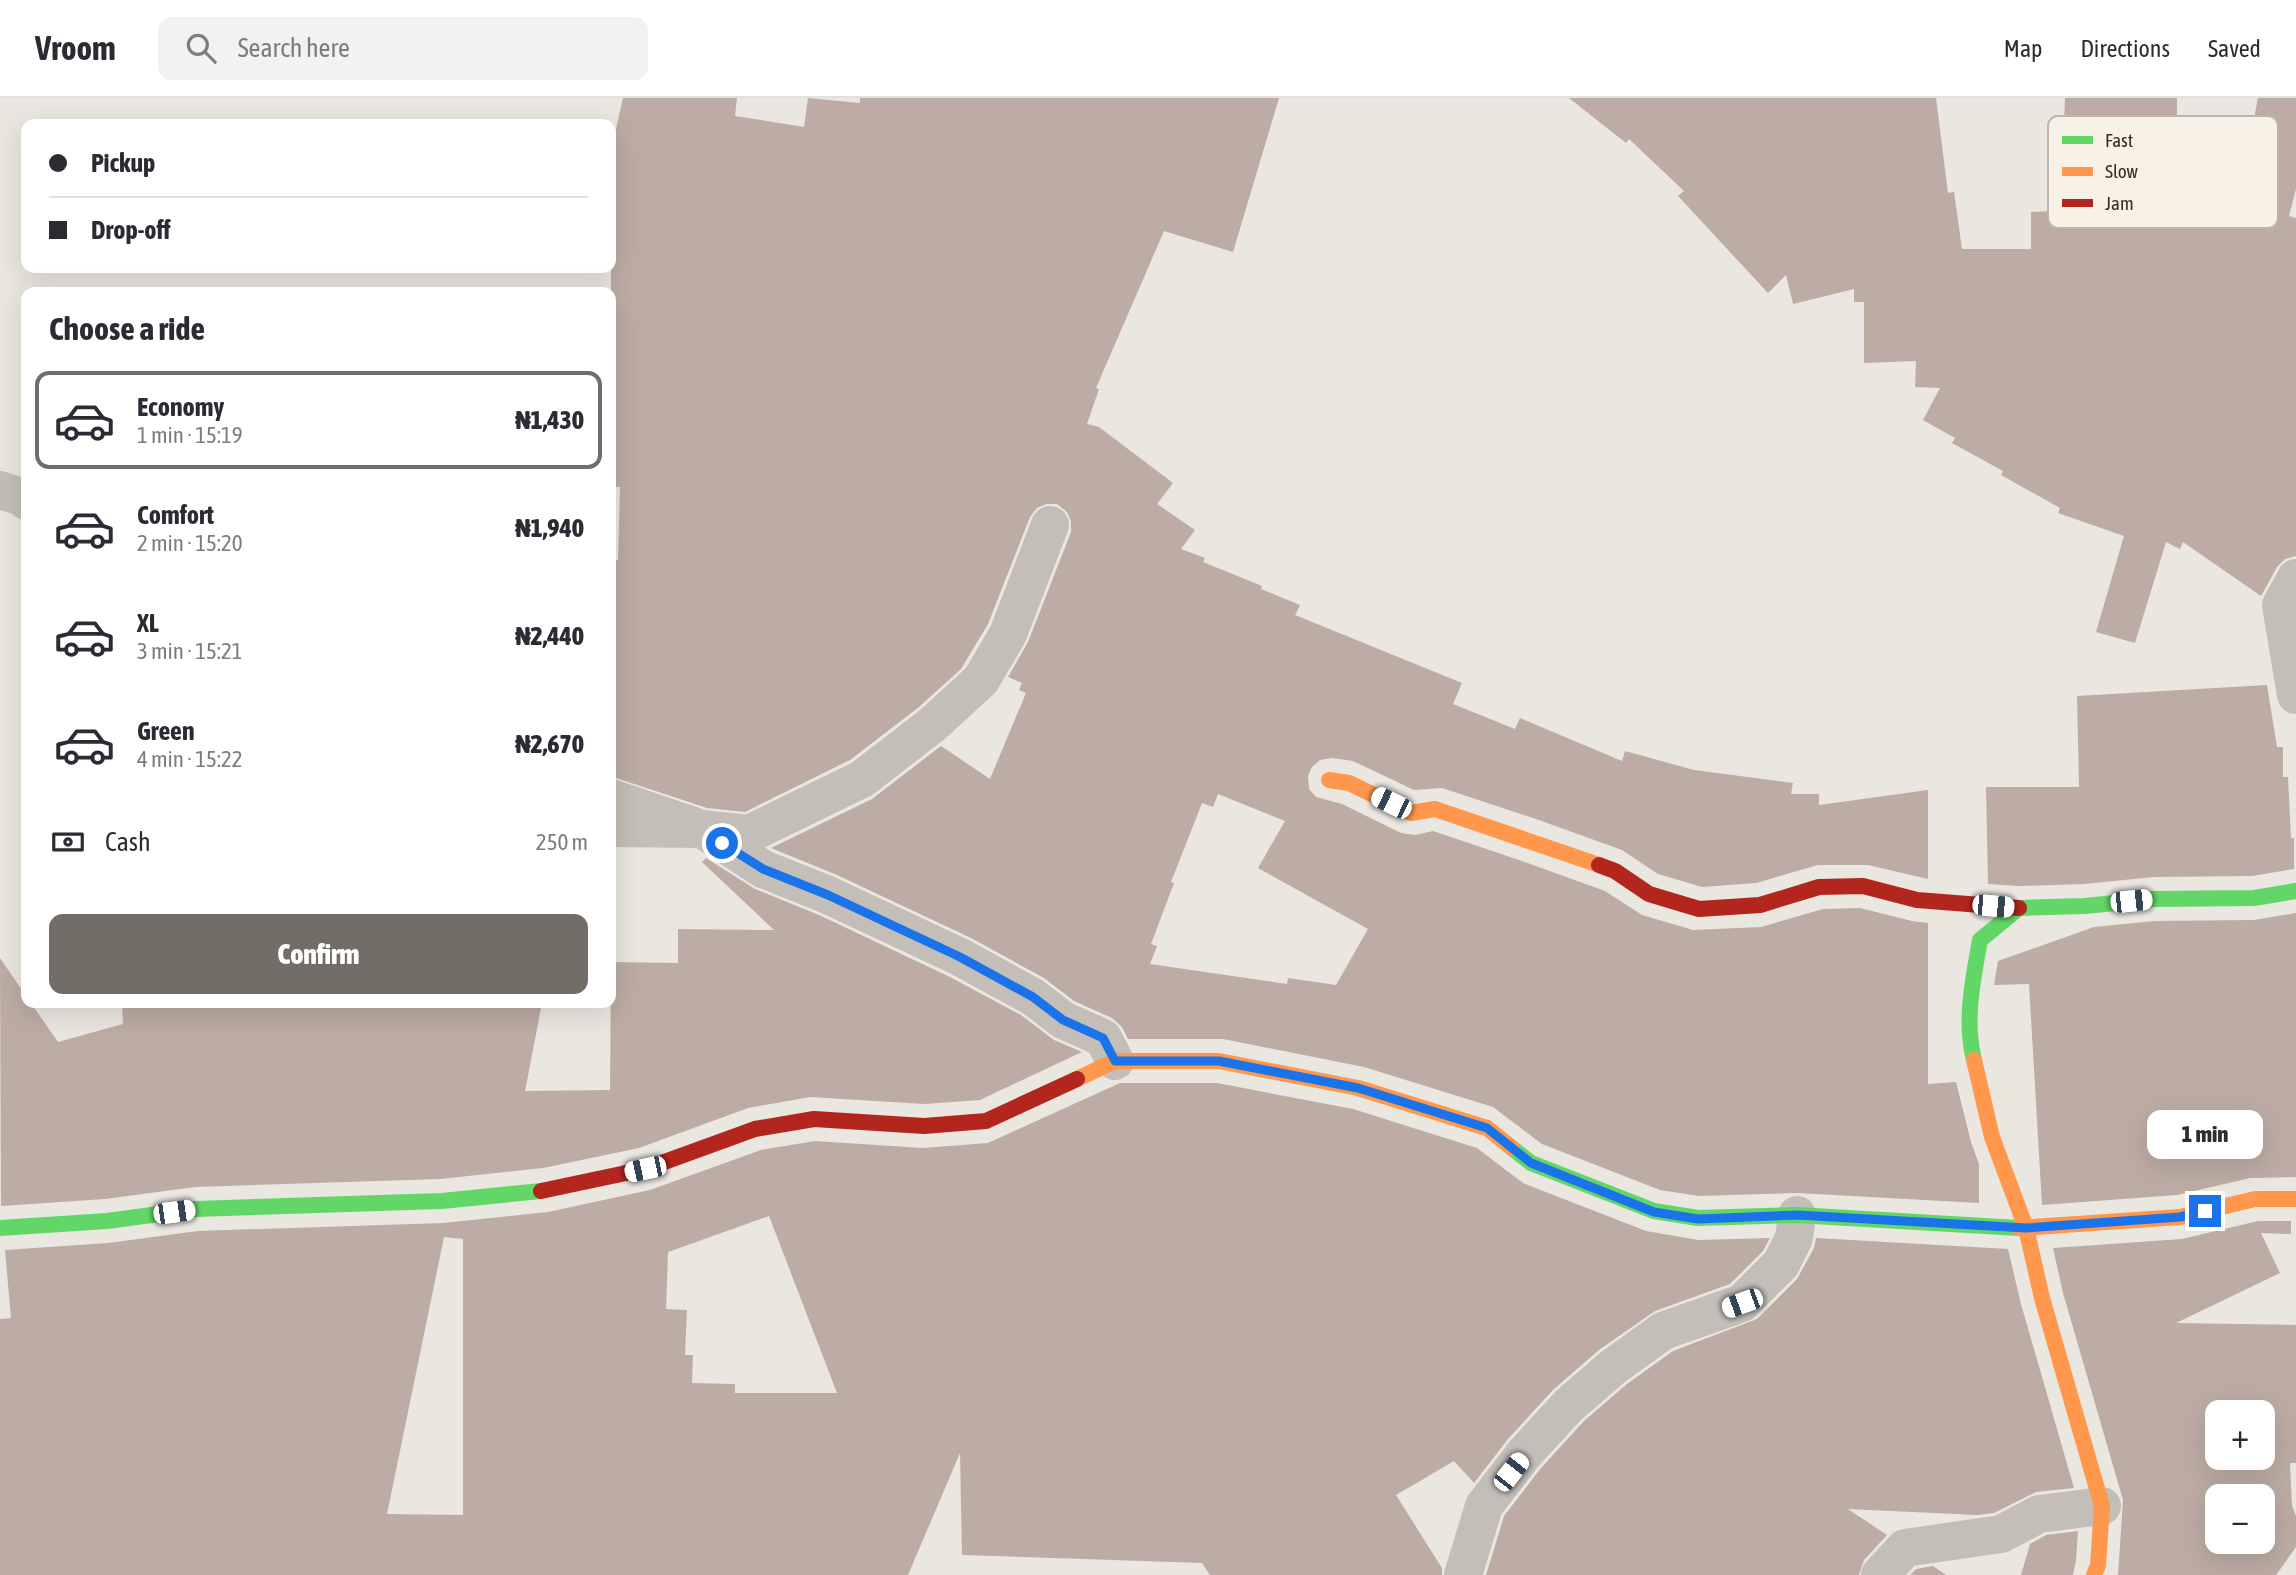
<!DOCTYPE html>
<meta charset="utf-8">
<style>
:root{--surface:#fff;--page:#f2f2f3;--text:#2b2b33;--muted:#7c7c81;--line:#e1e1e2;--accent:#736d68}
body{margin:0;font-family:"Asap Condensed",sans-serif;background:var(--page);color:var(--text);height:100vh;display:flex;flex-direction:column;font-size:26px;white-space:nowrap}
*{box-sizing:border-box;margin:0}
p{font-size:23px;color:var(--muted)}
.icon{flex:none;width:38px;height:38px;fill:none;stroke:currentColor;stroke-width:2;stroke-linecap:round;stroke-linejoin:round}
.map{position:relative;flex:1;overflow:hidden}
.drawer{position:absolute;left:21px;top:189px;width:595px;height:721px;display:flex;flex-direction:column;background:var(--surface);border-radius:14px;box-shadow:0 7px 28px #0002}
.drawer>*{flex:none}
.guide{position:absolute;left:21px;top:21px;width:595px;height:154px;border-radius:14px;box-shadow:0 7px 28px #0002;display:grid;align-content:center;height:154px;padding:0 28px;background:var(--surface)}
.controls{position:absolute;left:2205px;top:1302px;display:grid;gap:14px}
.controls a{display:grid;place-items:center;width:70px;height:70px;border-radius:14px;background:var(--surface);box-shadow:0 7px 28px #0002;font-size:35px}
.end{position:absolute;width:32px;height:32px;margin:-16px;border:9px solid #1a73e8;background:#fff;box-shadow:0 0 0 4px #fff}
.from{border-radius:50%}
.bubble{position:absolute;height:49px;border-radius:14px;background:var(--surface);box-shadow:0 7px 28px #0002;font-size:23px;font-weight:800;line-height:49px;text-align:center}
.car{position:absolute;width:21px;height:42px;margin:-21px -10px;border-radius:9px;box-shadow:0 0 5px 2px #0007;background:linear-gradient(#fff 24%,#345 0 40%,#fff 0 76%,#345 0 86%,#fff 0)}
.guide b{display:flex;align-items:center;gap:24px;height:66px;font-size:26px}
.guide b+b{border-top:2px solid var(--line)}
.guide i{width:18px;height:18px;background:var(--text)}
ul{padding:0;list-style:none}
li{display:flex;align-items:center;gap:21px;height:98px;margin:0 14px 10px;padding:0 14px;border:4px solid transparent;border-radius:14px}
li div{flex:1}
li b{display:block;font-size:26px}
li em{font-style:normal;font-weight:800}
li.selected{border-color:var(--accent)}
li>.icon{width:63px;height:63px;stroke-width:1.5}
h2{padding:0 28px;font-size:32px;line-height:84px}
.pay{display:flex;align-items:center;gap:18px;height:77px;padding:0 28px;font-size:26px}
.pay p{margin-inline-start:auto}
.primary-button{display:flex;gap:14px;margin-top:auto;padding:14px 28px}
.primary-button a{flex:1;height:80px;border-radius:14px;background:var(--accent);color:#fff;font-size:28px;font-weight:800;line-height:80px;text-align:center}
header{display:flex;align-items:center;gap:42px;box-sizing:border-box;height:98px;padding:0 35px;background:var(--surface);border-bottom:2px solid var(--line)}
header strong{font-size:33px}
nav{display:flex;gap:38px;margin-inline-start:auto;font-size:24px}
.search{width:490px;height:63px;background:var(--page);display:flex;align-items:center;gap:18px;box-sizing:border-box;padding:0 24px;border-radius:14px;color:var(--muted);font-size:26px}
.map>svg:first-child{display:block}
.building{fill:#bcaca3;fill-rule:evenodd}
.lines{fill:none;stroke-linecap:round;stroke-linejoin:round}
.street{stroke:#c3beb8;stroke-width:38}
.fast{stroke:#63d668;stroke-width:16}
.slow{stroke:#ff974d;stroke-width:16}
.jam{stroke:#b3261e;stroke-width:16}
.route{stroke:#1a73e8;stroke-width:9}
.key{fill:#f7f1e6;stroke:#bcb6ad;stroke-width:2}
.key-label{font-size:19px;fill:#332c27}
</style>
<header>
<strong>Vroom</strong>
<div class="search"><svg class="icon" aria-label="search" viewBox="0 0 24 24"><circle cx="10" cy="10" r="6"/><path d="M15 15l6 6"/></svg>Search here</div>
<nav><a>Map</a><a>Directions</a><a>Saved</a></nav>
</header>
<div class="map">
<svg width="2296" height="1477" viewBox="0 0 2296 1477">
<rect width="100%" height="100%" fill="#eae6e0"/>
<!-- building -->
<path class="building" d="M623 0H737L735 18 804 29 808 0 860 5V0H1279L1233 154 1164 133 1096 290 1099 291 1087 326 1099 329 1173 385 1157 406 1195 432 1181 451 1205 460 1203 464 1262 488 1261 491 1300 507 1295 517 1462 585 1453 606 1515 631 1520 620 1622 663 1625 653 1694 672 1793 685 1791 696H1819V707L1928 692V781L1868 767H1818L1756 785 1702 789 1658 776 1622 752 1536 721 1442 690 1414 692 1353 663 1332 660 1320 662 1312 669 1308 678 1309 691 1316 699 1342 706 1401 735 1415 737 1433 733 1522 763 1605 793 1642 817 1693 832 1761 829 1823 811 1860 810 1912 823 1928 825V986L1956 984 1971 1044 1979 1066V1105L1798 1095 1699 1098 1660 1092 1542 1046 1493 1009 1364 969 1223 941H1128L1122 929 1112 920 1074 903 1044 880 971 840 837 777 771 750 872 701 941 648 990 681 1026 595 1019 592 1022 585 1008 579 1028 544 1071 434V423L1067 414 1057 406H1046L1037 410 1030 419 988 526 961 571 919 609 850 662 745 714 707 710 613 679 611 462H618L620 389H611V53ZM1218 696 1285 723 1258 770 1368 831 1336 887 1288 880 1287 886 1150 866 1157 848 1151 846 1174 785 1171 784 1202 705 1213 709Z
M1569 0H1936L1948 95 1954 94 1962 151H2031V114L2052 113V101H2061L2065 0H2177V25H2253L2258 0H2296V91L2289 118 2296 120V458L2285 461 2277 469 2261 498 2183 444 2180 451 2166 444 2135 545 2096 534 2124 438 2058 415 2060 410 2001 377 2003 373 1952 345 1955 340 1923 322 1940 290 1915 289 1916 263 1864 265V204H1854V191L1793 206 1786 177 1768 195 1678 98 1684 93 1629 41 1626 45Z
M2267 587 2277 649H2283V679H2288L2291 740H2294V771L2252 778 2154 779 2084 786 2020 788 1988 786 1986 689H2079L2077 598Z
M706 760 755 791 819 817 950 879 1021 917 1054 942 1082 954 980 1002 924 1006 810 999 748 1010 639 1050 543 1070 440 1081 195 1089 105 1101 1 1108 0 860 26 898V905H31L58 944 123 926 122 905H542L525 993 610 992 611 864 678 865V831L774 832 702 764Z
M2296 815V1079L2250 1080 2177 1097 2042 1107 2029 886 1994 887 1998 863 2094 829 2155 823 2254 822Z
M1120 985H1217L1353 1011 1477 1050 1523 1085 1646 1133 1698 1142 1770 1140 1763 1153 1730 1186 1655 1213 1599 1252 1553 1292 1508 1341 1474 1385 1454 1363 1396 1397 1442 1470V1477H1210L1202 1465 962 1457 960 1355 908 1477H0V1221L11 1220 5 1152 108 1145 198 1133 443 1125 548 1114 650 1092 761 1052 815 1043 923 1050 988 1045ZM769 1118 837 1295H735V1286L692 1285 693 1257H685L687 1212 666 1211 668 1154ZM444 1139 463 1141V1417L387 1416Z
M2258 1123H2291V1136L2261 1135 2280 1175 2176 1225 2296 1227V1365H2290L2292 1408 2296 1418V1449L2276 1477H2118L2123 1402 2063 1195 2053 1150 2182 1141ZM2217 1314H2263V1360H2217ZM2217 1398H2263V1444H2217Z
M1816 1140 2008 1151 2021 1206 2074 1390 2036 1394 1994 1415 1977 1417 1848 1411 1887 1437 1864 1462 1859 1477H1486L1504 1418 1541 1370 1584 1323 1627 1286 1673 1253 1757 1221 1797 1181 1814 1150Z
M2078 1433 2076 1462 2073 1477H2021L2030 1446 2046 1437Z
M1933 1468 1946 1477H1910L1916 1471Z"/>
<g class="lines">
<!-- street -->
<path class="street" d="M0 392 22 399 26 403
M2296 480 2281 507 2296 597
M611 700 702 731 763 771 828 797 960 859 1033 899 1063 922 1103 940 1115 963
M611 730 702 731 749 736 862 681 933 626 981 582 1008 536 1050 427
M1463 1477 1484 1408 1524 1356 1569 1307 1613 1269 1663 1233 1742 1205 1781 1166 1794 1140 1797 1117
M1880 1477 1905 1450 2001 1436 2039 1416 2102 1408"/>
<!-- fast -->
<path class="fast" d="M1974 962C1964 922 1973 882 1980 842L2019 810 2085 808 2154 801 2254 800 2296 793
M1512 1050 1531 1065 1654 1113 1698 1120 1797 1117 2019 1130
M0 1130 107 1123 196 1111 442 1103 541 1093"/>
<!-- slow -->
<path class="slow" d="M1329 682 1349 685 1411 715 1435 711 1599 767
M1974 962 1992 1039 2026 1130 2042 1200 2102 1408 2098 1467 2094 1477
M1077 981 1115 963H1219L1358 990 1487 1030 1512 1050
M2019 1130 2180 1119 2255 1101H2296"/>
<!-- jam -->
<path class="jam" d="M1599 767 1615 773 1649 796 1699 811 1760 807 1819 789 1863 788 1917 802 2019 810
M541 1093 645 1071 755 1031 814 1021 924 1028 986 1023 1077 981"/>
</g>
<g class="lines">
<!-- route -->
<path class="route" d="M722 745 763 771 828 797 960 859 1033 899 1063 922 1103 940 1115 963H1219L1358 990 1487 1030 1531 1065 1654 1114 1698 1121 1797 1117 2026 1130 2180 1119 2205 1113"/>
</g>
<!-- legend -->
<rect x="2048" y="18" width="230" height="112" rx="10" class="key"/>
<rect x="2062" y="38" width="31" height="8" fill="#63d668"/>
<rect x="2062" y="69" width="31" height="9" fill="#ff974d"/>
<rect x="2062" y="101" width="31" height="8" fill="#b3261e"/>
<g class="key-label">
<text x="2105" y="49">Fast</text>
<text x="2105" y="80">Slow</text>
<text x="2105" y="112">Jam</text>
</g>
</svg>
<div class="controls">
<a>+</a>
<a>−</a>
</div>
<i class="end from" style="left:722px;top:745px"></i>
<i class="end" style="left:2205px;top:1113px"></i>
<div class="bubble" style="left:2147px;top:1012px;width:116px">1 min</div>
<i class="car" style="left:1391px;top:705px;rotate:296deg"></i>
<i class="car" style="left:2131px;top:803px;rotate:84deg"></i>
<i class="car" style="left:1993px;top:808px;rotate:95deg"></i>
<i class="car" style="left:645px;top:1071px;rotate:258deg"></i>
<i class="car" style="left:174px;top:1114px;rotate:82deg"></i>
<i class="car" style="left:1742px;top:1205px;rotate:250deg"></i>
<i class="car" style="left:1511px;top:1374px;rotate:38deg"></i>
<div class="guide">
<b><i class="from"></i>Pickup</b>
<b><i></i>Drop-off</b>
</div>
<section class="drawer">
<h2>Choose a ride</h2>
<ul>
<li class="selected"><svg class="icon" aria-label="car" viewBox="0 0 24 24"><path d="M5 17H2v-5l4-1 3-4h7l3 4 3 1v5h-3M9 17h6M6 11h13"/><circle cx="7" cy="17" r="2"/><circle cx="17" cy="17" r="2"/></svg><div><b>Economy</b><p>1 min · 15:19</p></div><em>₦1,430</em></li>
<li><svg class="icon" aria-label="car" viewBox="0 0 24 24"><path d="M5 17H2v-5l4-1 3-4h7l3 4 3 1v5h-3M9 17h6M6 11h13"/><circle cx="7" cy="17" r="2"/><circle cx="17" cy="17" r="2"/></svg><div><b>Comfort</b><p>2 min · 15:20</p></div><em>₦1,940</em></li>
<li><svg class="icon" aria-label="car" viewBox="0 0 24 24"><path d="M5 17H2v-5l4-1 3-4h7l3 4 3 1v5h-3M9 17h6M6 11h13"/><circle cx="7" cy="17" r="2"/><circle cx="17" cy="17" r="2"/></svg><div><b>XL</b><p>3 min · 15:21</p></div><em>₦2,440</em></li>
<li><svg class="icon" aria-label="car" viewBox="0 0 24 24"><path d="M5 17H2v-5l4-1 3-4h7l3 4 3 1v5h-3M9 17h6M6 11h13"/><circle cx="7" cy="17" r="2"/><circle cx="17" cy="17" r="2"/></svg><div><b>Green</b><p>4 min · 15:22</p></div><em>₦2,670</em></li>
</ul>
<div class="pay"><svg class="icon" aria-label="cash" viewBox="0 0 24 24"><path d="M3 7h18v10H3z"/><circle cx="12" cy="12" r="2"/></svg>Cash<p>250 m</p></div>
<div class="primary-button"><a>Confirm</a></div>
</section>
</div>
